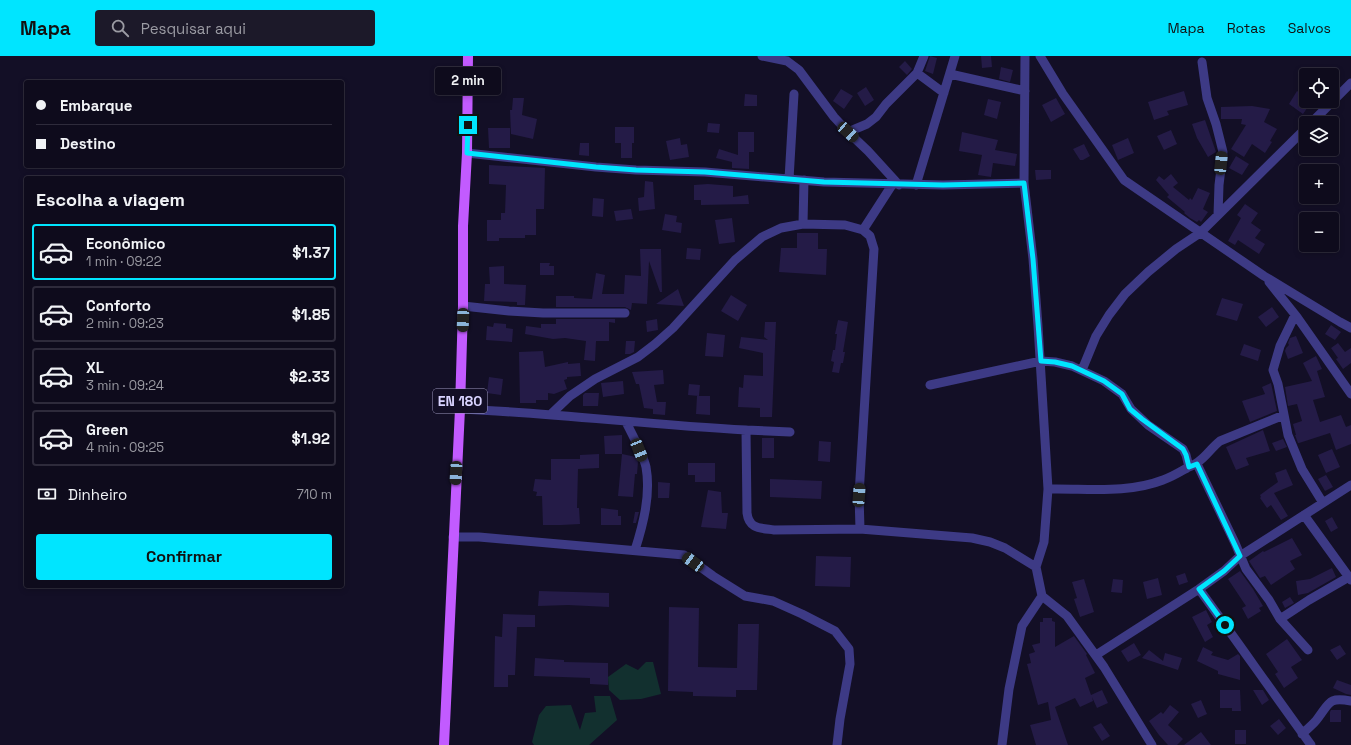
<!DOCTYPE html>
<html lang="pt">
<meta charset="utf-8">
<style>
:root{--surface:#0e0b1c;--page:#1c1929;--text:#f1f3f6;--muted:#9b9ba3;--line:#2e2b3b;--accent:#00e5ff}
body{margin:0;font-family:"Space Grotesk",sans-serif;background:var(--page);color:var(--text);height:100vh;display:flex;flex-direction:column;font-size:15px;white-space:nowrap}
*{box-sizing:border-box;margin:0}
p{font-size:13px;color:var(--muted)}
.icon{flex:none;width:22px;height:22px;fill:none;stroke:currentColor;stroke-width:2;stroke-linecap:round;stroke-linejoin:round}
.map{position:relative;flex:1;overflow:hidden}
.sheet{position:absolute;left:24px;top:120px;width:320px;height:412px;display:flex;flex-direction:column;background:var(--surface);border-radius:4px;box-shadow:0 2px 6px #0003,0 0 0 1px var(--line)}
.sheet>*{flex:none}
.guide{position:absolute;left:24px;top:24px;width:320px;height:88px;border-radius:4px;box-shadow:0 2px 6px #0003,0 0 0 1px var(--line);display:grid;align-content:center;height:88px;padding:0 12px;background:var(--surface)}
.buttons{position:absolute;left:1299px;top:12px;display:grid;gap:8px}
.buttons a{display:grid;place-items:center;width:40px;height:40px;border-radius:4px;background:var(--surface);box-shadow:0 2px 6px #0003,0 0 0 1px var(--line);font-size:20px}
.end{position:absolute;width:18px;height:18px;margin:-9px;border:5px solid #00e5ff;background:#111;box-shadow:0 0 0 2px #111}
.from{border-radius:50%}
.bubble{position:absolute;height:28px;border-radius:4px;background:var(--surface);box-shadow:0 2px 6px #0003,0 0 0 1px var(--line);font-size:13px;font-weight:600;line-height:28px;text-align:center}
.car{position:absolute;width:12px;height:24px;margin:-12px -6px;border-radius:5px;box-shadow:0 0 3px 1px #0007;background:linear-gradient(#222 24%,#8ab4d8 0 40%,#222 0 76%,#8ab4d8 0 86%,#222 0)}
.guide b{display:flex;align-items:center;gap:14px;height:38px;font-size:15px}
.guide b+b{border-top:1px solid var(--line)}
.guide i{width:10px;height:10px;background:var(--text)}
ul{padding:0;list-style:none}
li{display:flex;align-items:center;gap:12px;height:56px;margin:0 8px 6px;padding:0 4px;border:2px solid var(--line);border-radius:4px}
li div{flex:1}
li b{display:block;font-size:15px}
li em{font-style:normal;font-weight:600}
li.current{border-color:var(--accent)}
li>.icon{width:36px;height:36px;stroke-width:1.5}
h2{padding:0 12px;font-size:18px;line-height:48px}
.pay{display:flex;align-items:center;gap:10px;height:44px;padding:0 12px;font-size:15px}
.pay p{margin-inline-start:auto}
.cta{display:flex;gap:8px;margin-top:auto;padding:8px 12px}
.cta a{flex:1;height:46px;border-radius:4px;background:var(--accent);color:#111;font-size:16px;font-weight:600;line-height:46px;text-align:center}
header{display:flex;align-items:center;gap:24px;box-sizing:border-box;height:56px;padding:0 20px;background:var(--accent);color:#111}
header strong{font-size:19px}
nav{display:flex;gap:22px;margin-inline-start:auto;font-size:14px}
.search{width:280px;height:36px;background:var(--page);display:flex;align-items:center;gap:10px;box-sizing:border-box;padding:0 14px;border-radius:4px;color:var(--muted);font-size:15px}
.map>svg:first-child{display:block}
.green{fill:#12302f}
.building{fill:#241b47}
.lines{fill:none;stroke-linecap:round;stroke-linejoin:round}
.minor{stroke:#3d3a85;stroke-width:9}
.primary{stroke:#c25bff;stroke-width:10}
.route{stroke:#00e5ff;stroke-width:5}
.labels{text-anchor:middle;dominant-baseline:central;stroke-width:4;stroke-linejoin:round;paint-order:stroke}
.shield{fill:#130f26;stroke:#9e99be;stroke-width:1}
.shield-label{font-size:14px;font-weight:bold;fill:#d9d4ff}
</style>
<header>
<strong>Mapa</strong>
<div class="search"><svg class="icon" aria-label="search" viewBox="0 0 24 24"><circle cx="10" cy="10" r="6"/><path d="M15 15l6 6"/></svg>Pesquisar aqui</div>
<nav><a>Mapa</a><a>Rotas</a><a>Salvos</a></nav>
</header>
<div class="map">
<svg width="1351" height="689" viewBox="0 0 1351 689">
<rect width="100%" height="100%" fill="#130f26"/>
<!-- green -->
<path class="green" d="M646 606H653L661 638 641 643 620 644 609 634 608 621 626 608 638 614Z
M594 640H610L617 664 589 689H534L532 686 539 659 546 650 571 649 580 674 585 657 596 656Z"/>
<!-- building -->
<path class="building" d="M930 0 937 2 933 18 925 15Z
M981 0H991L992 11 982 12Z
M905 5 912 13 907 19 899 11Z
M1001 11 1013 14 1010 26 999 23Z
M866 31 874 44 865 50 857 37Z
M841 33 853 40 844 53 833 45Z
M1184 35 1188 49 1167 55 1169 59 1154 64 1148 46Z
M1297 35 1306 41V45H1312L1303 58 1289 48Z
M745 38 757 39V50H744Z
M513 42H524L522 59 537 63 533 83 511 78 510 54H512Z
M1056 42 1065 58 1051 66 1042 49Z
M988 43 1001 46 997 63 984 59Z
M1252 50 1270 53 1264 66 1277 73 1270 85 1272 86 1265 97 1252 88 1244 101 1231 93 1246 69 1241 68 1242 63H1221V51Z
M1205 64 1216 96 1208 101 1197 82 1192 68Z
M708 67 720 68 719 77 707 76Z
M615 71H634V87H632V102H621V87H615Z
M488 72H510V92H489Z
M1171 74 1177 88 1164 94 1157 80Z
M738 76H754V96H749V113L732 112V106L716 102 719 93 738 99Z
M962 76 998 84 995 94 1017 98 1015 110 993 107 991 121 978 119 982 99 959 95Z
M680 82 681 89 687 88 689 101 670 104 666 85Z
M1128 82 1134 97 1118 104 1112 89Z
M580 87H589V100L579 99Z
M1084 88 1090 100 1083 104H1080L1073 93Z
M1236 100 1249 108 1242 119 1229 112Z
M489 109 545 112 544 153H536V179H525V182H499V185H487V164H501V157H505L506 129 489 128Z
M1035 114H1051V123L1036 124Z
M1171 118 1178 127 1173 131 1189 144 1190 142 1192 144 1198 132 1210 137 1203 153 1208 156 1201 166 1199 164 1197 166 1190 162 1184 157 1185 156 1167 141 1169 139 1156 124 1159 120 1164 124Z
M645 125 653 126 655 153 639 155 638 142 644 141Z
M708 128 733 130V141L748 139 749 148 701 149V144H694V129Z
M593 142 604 143 603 161 592 160Z
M1245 148 1258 157 1251 167 1261 174 1255 182 1265 188 1259 198 1238 184 1235 189 1228 185 1241 162 1237 159Z
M631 153 633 163 616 165 614 155Z
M665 158 677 160 676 166 682 167 681 177 662 174Z
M732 162 735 186 719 188 715 164Z
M797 177H818V193H827L826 219 779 216 781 192H797Z
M687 192 701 193 700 204 686 203Z
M640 193H661L662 236H660L649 205 647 248 632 247 631 254 625 251H556V240H574V242L592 243 596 217 605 219 602 238H624L625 219 641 220Z
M540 207H550L549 210H554V219H540Z
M504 210V228L526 229 525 249H517V246L484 245 485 228H490L489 211Z
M678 233 684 250 656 248Z
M731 239 747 249 738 265 721 255Z
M1222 242 1243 248 1237 265 1216 259Z
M1272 251 1279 261 1266 271 1258 261Z
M556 263H615V267L609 266V285H596L595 305 584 304 586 285 565 282 553 283 525 278 526 270 541 272V268H556Z
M657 263 658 274 647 276 646 265Z
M838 264 848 266 843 296H845L843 307H841L839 317 832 316 834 306 831 305 833 294H835L837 278H835Z
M765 266H776L772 361H760V352L738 351 739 331 743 332 744 319 763 320V297L739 292 741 281 768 284 764 281Z
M494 267 506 268V272L513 273 512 286 486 284 487 270 493 271Z
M1331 269 1341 276 1335 284 1325 278Z
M707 277 725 279 723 301 705 300Z
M1296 280 1303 297 1288 303 1285 295 1286 292 1289 289 1288 287 1290 282Z
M626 285H635L634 296 630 298H625Z
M1338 287 1345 296 1351 292V307L1343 313 1336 303 1338 302 1331 292Z
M1244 288 1261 294 1258 305 1240 299Z
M543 295 545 311 568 306V308L580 307 581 320 567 321V323L564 324 567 333 554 338 548 337V344H536V347H520L519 296Z
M1316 300 1322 313 1317 315 1325 341 1313 344 1320 366 1341 359 1346 371 1351 369V388L1336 394 1330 377 1299 387H1298L1295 379H1296L1293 368 1302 365 1297 348 1288 350 1285 331 1312 325 1303 307Z
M663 314 664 328 654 329 657 346H666L665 359 653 358V353L644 352 639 328H636L632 316Z
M489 321 503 323 501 339 487 337Z
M623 325 624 338 603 341 601 327Z
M1271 327 1277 355 1250 366 1242 345 1265 338 1262 331Z
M689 328 700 329 699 340 688 339Z
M585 337H599L598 350H583V339Z
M697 340H710V359L696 358Z
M1263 374 1270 395 1246 402 1249 409 1236 414 1226 391Z
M622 379V398H605L604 380Z
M762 382H774V402H762Z
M1283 383 1287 391 1276 395 1272 387Z
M819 385 831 386 830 406 818 405Z
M1332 393 1340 411 1326 417 1318 399Z
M599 398V412L578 413 577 452H579L580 468 561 469H543L542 440H536L537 436 533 435 535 423 551 424V403H580V399Z
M622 398 636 401 638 406 637 418H635L633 441 618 440Z
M688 407H715V426H695V419H688Z
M1286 413 1293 429 1274 437 1288 460 1281 464 1271 449 1267 452 1260 442 1261 441 1260 439 1278 426 1275 417Z
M1326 419 1333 431 1325 435 1318 423Z
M770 423 822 425 821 443 770 441Z
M658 426 670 427 669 442H658Z
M708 434 721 436 722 457H728L726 473 701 471Z
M601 452 618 454V460H621V469H601Z
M635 456H639L636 467H633Z
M1332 461 1338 472 1331 476 1325 465Z
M1292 482 1302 499 1290 505 1295 513 1271 529 1265 520 1260 522 1249 505 1263 495 1264 496Z
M816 500 851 501 850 531 815 530Z
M1332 512 1336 521 1308 537 1298 539 1296 525 1310 523Z
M1240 515 1253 533 1263 550 1259 552 1261 555 1248 563 1242 552 1246 550 1228 523Z
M1185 517 1188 526 1179 529 1176 520Z
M1158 522 1162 539 1147 543 1143 526Z
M1084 523 1094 556 1080 561 1074 543 1077 542 1072 526Z
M1113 523 1123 524 1122 537 1111 536Z
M539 535 609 537V551L568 549 538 550Z
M1290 541 1294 547 1285 552 1282 546Z
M669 551 699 552 698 611 737 612 738 568H759L757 634H736V641L693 640V636L668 635Z
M1206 554 1212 566 1207 569 1213 581 1205 586 1192 561Z
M503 558 535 559V571H517L515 619H508V631H494L495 580 502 581Z
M1043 562H1052V565L1055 566V591L1074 580 1087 598 1086 599 1095 617 1085 622 1091 639 1102 634 1108 647 1097 652 1092 641 1093 645 1080 651 1075 642 1055 651 1068 689H1036L1030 669 1051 664 1048 646 1038 649 1027 608 1031 607 1029 598 1035 596 1032 589 1040 587V566H1043Z
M1287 583 1302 604 1291 611 1298 622 1284 632 1275 618 1278 616 1266 598Z
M1134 587 1141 599 1128 606 1121 595Z
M1340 589 1346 598 1337 604 1330 594Z
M1203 591 1213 596 1211 599 1228 604 1238 598 1240 600V624L1218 618V615L1197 605Z
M1149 594 1163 605 1165 597 1182 602 1178 614 1142 602Z
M535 602 564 604V606L608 607V629L590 628V622L534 620Z
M1337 624 1351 629V639L1346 638 1333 632Z
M1220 634H1240L1241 655H1232V652H1220Z
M1253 634H1263L1269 644 1262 649Z
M1201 644 1207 658 1198 662 1191 648Z
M1170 649 1179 656 1168 669 1183 683 1177 689H1168L1159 679 1149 665 1161 656 1163 658Z
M1331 654H1341V666H1330V656Z
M1279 663 1286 672 1278 679 1270 670Z
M1101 667 1110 680 1102 685 1093 671Z
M1235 674H1246V688H1235Z
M1201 676 1211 689H1184Z"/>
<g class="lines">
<!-- minor -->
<path class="minor" d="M762 0 787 5 799 14 834 61 848 76 868 95 899 129
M1040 0 1063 38 1124 124 1264 220 1340 266 1351 272
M1202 6 1207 42 1216 68 1223 96 1219 129 1218 159
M917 17 944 37
M950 18 1025 35
M1311 67 1351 27
M848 76 867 68 876 61 886 48 917 17 924 0
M467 97 596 111 636 114 705 116 824 126 943 129 1024 127
M789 123 794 38
M916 129 955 0
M803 168 804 124
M1269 226 1297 261 1351 338
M463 250 509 255 543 257H625
M1295 259 1280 290 1273 314 1278 328 1288 379 1302 413 1323 447
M1082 314 1096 280 1109 259 1125 238 1148 216 1176 193 1200 177 1306 72
M930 329 1041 305 1055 306 1072 310 1104 325 1122 338 1131 353 1148 369 1183 393 1186 399 1189 411
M460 353C555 357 650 369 746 374L747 457C749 473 760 472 774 474L860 473 972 482 990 486 1005 492 1036 511
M550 359 570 340 595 323 638 301 655 288 673 272 735 204 762 181 781 172 803 168 845 169 863 174 892 129
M626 366C632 378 643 398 646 411 651 439 643 469 635 494
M746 374 790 376
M1197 408 1235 487 1246 513 1269 544 1280 563 1308 594
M1048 433C1086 432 1127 438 1163 424 1172 421 1180 416 1187 412 1191 410 1195 409 1198 406 1207 400 1211 392 1220 385L1284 359
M1304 459 1351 524
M860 473 859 439 874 193 870 180 863 174
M453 481H479L684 499 713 520 745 540 773 545 802 558 835 575 849 593 850 608 840 663 837 689
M1199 533C1237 585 1273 637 1311 689
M1042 540 1067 560 1104 611 1152 689
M1280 563 1309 544 1349 521
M1096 599 1199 533 1224 515 1240 500 1351 429
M1302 678C1308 672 1314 668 1318 662 1330 646 1329 641 1351 645
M1002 689 1009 633 1022 570 1042 540 1036 511 1044 486 1048 433 1038 270 1033 203 1024 127 1025 0"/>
<!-- primary -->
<path class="primary" d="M444 689 460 353 463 250V170L467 97 468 0"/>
</g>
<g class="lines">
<!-- route -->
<path class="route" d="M468 69 467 97 596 111 636 114 705 116 824 126 943 129 1024 127 1033 203 1041 305 1055 306 1072 310 1104 325 1122 338 1130 353 1142 363 1183 393 1186 399 1189 411 1197 408 1240 500 1224 515 1199 533 1225 569"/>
</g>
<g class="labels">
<!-- shield labels -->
<rect class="shield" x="433" y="333" width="54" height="24" rx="3"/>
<g class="shield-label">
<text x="460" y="345">EN 180</text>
</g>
</g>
</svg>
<div class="buttons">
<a><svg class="icon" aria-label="locate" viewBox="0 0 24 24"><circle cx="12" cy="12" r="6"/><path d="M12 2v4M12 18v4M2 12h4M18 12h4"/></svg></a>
<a><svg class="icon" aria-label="layers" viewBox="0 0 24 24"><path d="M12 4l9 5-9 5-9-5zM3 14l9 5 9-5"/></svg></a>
<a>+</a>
<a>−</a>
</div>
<i class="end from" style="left:1225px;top:569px"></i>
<i class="end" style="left:468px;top:69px"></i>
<div class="bubble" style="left:435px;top:11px;width:66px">2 min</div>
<i class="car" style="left:848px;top:76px;rotate:132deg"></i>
<i class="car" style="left:1221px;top:107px;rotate:6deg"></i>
<i class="car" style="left:463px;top:264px;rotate:182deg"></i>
<i class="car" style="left:639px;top:394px;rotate:158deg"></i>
<i class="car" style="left:456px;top:417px;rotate:183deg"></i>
<i class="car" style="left:859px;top:439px;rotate:4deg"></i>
<i class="car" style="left:693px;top:506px;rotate:306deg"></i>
<div class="guide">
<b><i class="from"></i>Embarque</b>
<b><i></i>Destino</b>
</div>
<section class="sheet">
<h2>Escolha a viagem</h2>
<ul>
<li class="current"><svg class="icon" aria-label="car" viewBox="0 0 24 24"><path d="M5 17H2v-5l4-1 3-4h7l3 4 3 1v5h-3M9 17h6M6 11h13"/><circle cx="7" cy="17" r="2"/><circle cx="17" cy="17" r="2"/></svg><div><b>Econômico</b><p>1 min · 09:22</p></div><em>$1.37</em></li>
<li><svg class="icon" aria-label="car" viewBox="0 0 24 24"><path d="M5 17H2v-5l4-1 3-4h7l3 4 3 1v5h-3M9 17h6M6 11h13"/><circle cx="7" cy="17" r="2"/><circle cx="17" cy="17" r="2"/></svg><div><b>Conforto</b><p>2 min · 09:23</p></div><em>$1.85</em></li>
<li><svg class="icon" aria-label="car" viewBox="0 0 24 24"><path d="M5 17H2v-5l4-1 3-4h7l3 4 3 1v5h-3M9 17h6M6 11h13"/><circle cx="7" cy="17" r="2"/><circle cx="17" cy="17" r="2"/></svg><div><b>XL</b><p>3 min · 09:24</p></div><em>$2.33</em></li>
<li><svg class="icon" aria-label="car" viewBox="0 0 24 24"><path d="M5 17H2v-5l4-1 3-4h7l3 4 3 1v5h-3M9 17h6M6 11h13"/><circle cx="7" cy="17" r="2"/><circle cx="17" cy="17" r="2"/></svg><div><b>Green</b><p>4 min · 09:25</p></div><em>$1.92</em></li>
</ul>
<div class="pay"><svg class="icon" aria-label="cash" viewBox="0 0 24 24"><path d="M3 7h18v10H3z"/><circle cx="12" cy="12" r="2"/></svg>Dinheiro<p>710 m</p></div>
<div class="cta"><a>Confirmar</a></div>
</section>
</div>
